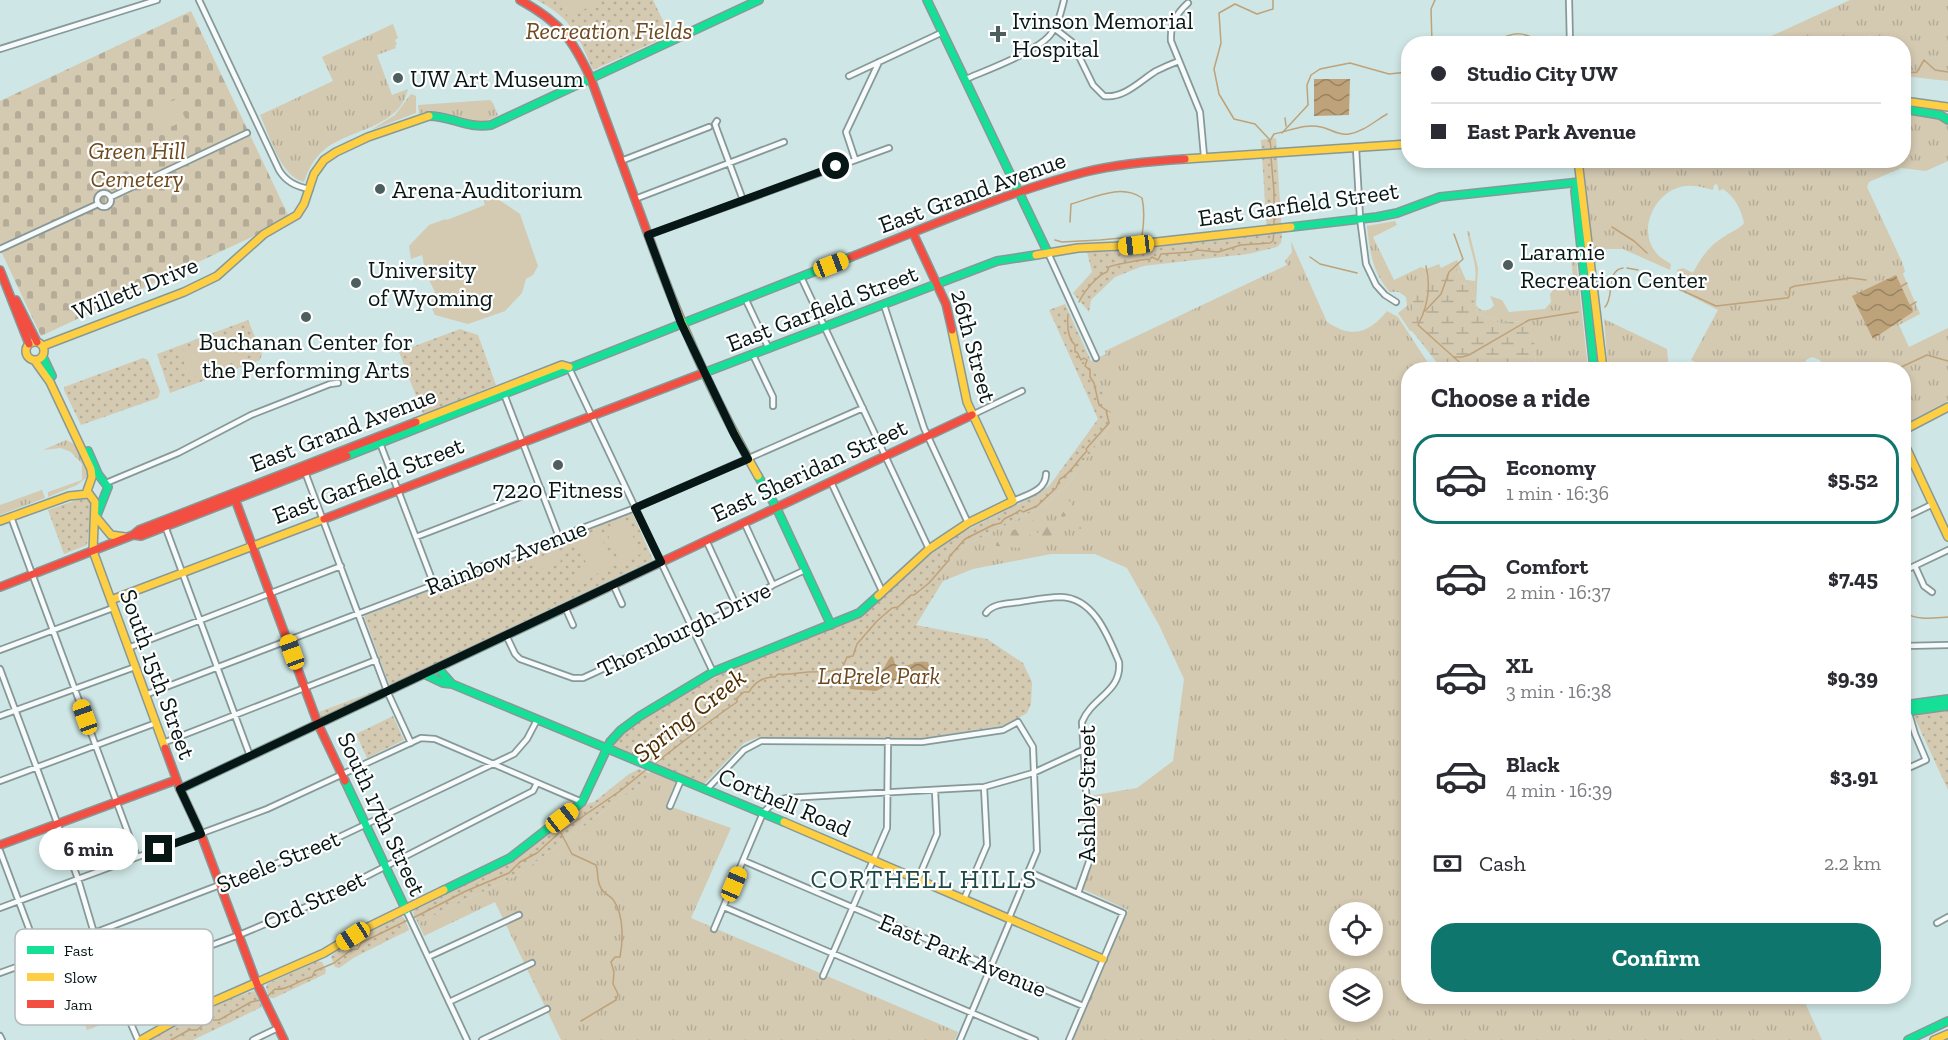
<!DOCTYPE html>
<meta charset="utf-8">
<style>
:root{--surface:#fff;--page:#f7f7f7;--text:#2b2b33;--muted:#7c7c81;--line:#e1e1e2;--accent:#0f766e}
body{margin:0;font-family:"Zilla Slab",serif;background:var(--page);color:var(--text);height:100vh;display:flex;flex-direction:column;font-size:22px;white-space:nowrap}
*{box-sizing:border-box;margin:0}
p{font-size:20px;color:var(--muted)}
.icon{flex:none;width:33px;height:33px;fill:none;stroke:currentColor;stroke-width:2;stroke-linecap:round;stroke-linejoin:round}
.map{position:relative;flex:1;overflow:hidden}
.side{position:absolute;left:1401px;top:362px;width:510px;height:642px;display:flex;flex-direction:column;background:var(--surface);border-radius:24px;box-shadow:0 3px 9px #0003}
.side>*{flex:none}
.guide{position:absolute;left:1401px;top:36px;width:510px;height:132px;border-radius:24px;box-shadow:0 3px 9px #0003;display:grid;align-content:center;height:132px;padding:0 30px;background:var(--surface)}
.tools{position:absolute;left:1329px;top:902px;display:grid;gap:12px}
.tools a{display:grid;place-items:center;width:54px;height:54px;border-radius:50%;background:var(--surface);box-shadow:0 3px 9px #0003;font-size:30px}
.end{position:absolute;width:27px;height:27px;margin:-14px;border:8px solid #061716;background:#fff;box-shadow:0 0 0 3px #fff}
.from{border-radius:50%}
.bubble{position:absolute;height:42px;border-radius:21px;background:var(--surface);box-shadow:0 3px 9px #0003;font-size:20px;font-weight:800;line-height:42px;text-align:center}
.car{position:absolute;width:18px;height:36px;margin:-18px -9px;border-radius:8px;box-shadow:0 0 4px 2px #0007;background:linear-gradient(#f5c518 24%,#345 0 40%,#f5c518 0 76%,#345 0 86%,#f5c518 0)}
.guide b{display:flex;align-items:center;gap:21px;height:57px;font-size:22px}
.guide b+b{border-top:2px solid var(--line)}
.guide i{width:15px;height:15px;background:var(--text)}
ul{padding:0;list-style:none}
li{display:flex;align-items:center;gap:18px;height:90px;margin:0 12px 9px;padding:0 18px;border:3px solid transparent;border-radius:24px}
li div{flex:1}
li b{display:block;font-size:22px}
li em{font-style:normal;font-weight:800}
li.current{border-color:var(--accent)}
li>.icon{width:54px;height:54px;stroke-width:1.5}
h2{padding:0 30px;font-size:27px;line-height:72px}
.pay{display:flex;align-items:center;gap:15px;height:66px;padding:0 30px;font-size:22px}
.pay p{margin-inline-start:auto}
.button{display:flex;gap:12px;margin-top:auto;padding:12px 30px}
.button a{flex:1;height:69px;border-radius:24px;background:var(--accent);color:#fff;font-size:24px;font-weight:800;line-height:69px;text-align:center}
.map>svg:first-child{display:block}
.grass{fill:url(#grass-tufts);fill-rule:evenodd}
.forest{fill:url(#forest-firs)}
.wetland{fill:url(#wetland-marsh)}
.cemetery{fill:url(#cemetery-stones)}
.park{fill:url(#park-dots)}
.garden{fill:#d4c9b1}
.water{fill:url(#water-waves)}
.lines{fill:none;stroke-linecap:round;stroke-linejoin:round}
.stream{stroke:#bea279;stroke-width:1.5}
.street-casing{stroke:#869998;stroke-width:8}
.fast-casing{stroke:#869998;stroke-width:10}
.slow-casing{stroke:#869998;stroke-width:10}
.jam-casing{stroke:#869998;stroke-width:10}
.street{stroke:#f8fbfb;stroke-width:4.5}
.fast{stroke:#16e098;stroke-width:7}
.slow{stroke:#ffcf43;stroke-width:7}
.jam{stroke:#f24e42;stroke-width:7}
.route{stroke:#061716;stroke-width:8}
.poi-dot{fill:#4c5f5e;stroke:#fff;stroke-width:2}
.labels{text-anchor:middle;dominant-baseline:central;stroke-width:4.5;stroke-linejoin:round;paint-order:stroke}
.poi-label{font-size:24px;fill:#061716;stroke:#fff;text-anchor:start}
.park-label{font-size:24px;font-style:italic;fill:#6d491d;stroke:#fff}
.street-label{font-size:24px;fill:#061716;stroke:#fff}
.water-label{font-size:26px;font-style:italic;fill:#512f00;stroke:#fff}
.neighbourhood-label{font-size:26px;letter-spacing:1.5px;fill:#1d4745;stroke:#fff}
.key{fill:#fff;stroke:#b4b9b9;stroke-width:1.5}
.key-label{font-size:16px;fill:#061716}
</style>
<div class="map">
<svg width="1948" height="1040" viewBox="0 0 1948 1040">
<defs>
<pattern id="grass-tufts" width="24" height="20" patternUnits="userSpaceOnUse" patternTransform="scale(1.5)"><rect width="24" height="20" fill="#d4c9b1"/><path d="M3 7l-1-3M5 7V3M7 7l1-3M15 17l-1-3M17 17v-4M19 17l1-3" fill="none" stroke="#b4ac98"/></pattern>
<pattern id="forest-firs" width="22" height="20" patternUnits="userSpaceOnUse" patternTransform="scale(1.5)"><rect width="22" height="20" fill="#d4c9b1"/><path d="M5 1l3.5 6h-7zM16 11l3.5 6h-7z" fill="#b4ac98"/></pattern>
<pattern id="wetland-marsh" width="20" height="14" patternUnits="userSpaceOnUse" patternTransform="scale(1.5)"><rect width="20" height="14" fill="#d4c9b1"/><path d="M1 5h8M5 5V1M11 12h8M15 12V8" fill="none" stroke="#b4ac98"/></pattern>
<pattern id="cemetery-stones" width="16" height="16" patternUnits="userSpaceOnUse" patternTransform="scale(1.5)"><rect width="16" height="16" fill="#d4c9b1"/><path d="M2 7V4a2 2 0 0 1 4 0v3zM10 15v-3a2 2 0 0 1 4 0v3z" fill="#b4ac98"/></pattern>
<pattern id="park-dots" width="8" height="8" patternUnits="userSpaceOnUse" patternTransform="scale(1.5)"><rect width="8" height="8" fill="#d4c9b1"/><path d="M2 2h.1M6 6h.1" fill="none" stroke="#b4ac98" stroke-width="1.8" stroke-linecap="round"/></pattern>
<pattern id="water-waves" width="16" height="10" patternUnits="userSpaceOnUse" patternTransform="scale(1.5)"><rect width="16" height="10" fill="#bea279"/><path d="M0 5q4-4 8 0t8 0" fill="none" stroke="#988362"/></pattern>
</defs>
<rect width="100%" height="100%" fill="#cee6e5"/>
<!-- grass -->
<path class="grass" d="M1850 0H1948V81L1904 76V44L1889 43V39L1873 38 1869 35 1867 42 1869 43 1754 44Z
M393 24 398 38 395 40 397 44 395 46 396 48 377 55 392 95 408 89C400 128 351 128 324 150 314 158 308 170 304 182 280 176 270 136 260 115L333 81 322 57Z
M411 94 416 96V113L371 130 395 115Z
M490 100 493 103 498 115C469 135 449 102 419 114L418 105Z
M1904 111 1948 118V161L1926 171 1901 168 1869 182 1867 187 1902 262 1905 271 1903 274 1920 314 1899 325 1909 347 1948 328V401L1904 424V369H1824L1820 360 1812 357 1806 360 1804 369H1710L1691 360 1718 310 1679 290 1682 282 1677 270 1683 268 1693 273C1701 257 1710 245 1725 236 1732 231 1740 229 1744 223 1741 209 1735 197 1723 189L1719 191 1717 184 1714 185 1713 190C1702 187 1691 184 1680 187 1652 195 1636 234 1659 256 1662 259 1667 261 1671 264L1670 270 1623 249H1594L1591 247 1583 161 1904 160Z
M1395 221 1397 225 1373 237 1394 280 1421 267 1426 269 1439 264 1441 268 1457 260 1466 280 1475 281C1478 265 1469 248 1467 231H1469L1478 268 1476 305C1481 313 1489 312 1494 305L1490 296 1502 300 1509 312 1545 309 1551 302 1550 294 1554 289 1552 285 1574 283 1571 260H1576L1588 369H1536L1534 334 1522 321 1500 323 1477 313 1471 288C1464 284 1460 278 1458 270 1444 276 1419 280 1414 297 1411 306 1413 320 1412 331H1410L1398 313 1407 306 1406 297 1399 292H1390C1372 272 1370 252 1367 226Z
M1291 241 1327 322C1352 339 1369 333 1387 311L1398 317 1432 369H1408V469L1405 471 1408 480V996H1802L1822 1040H1073L1128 910 1076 886 1087 860 1083 797 1137 788 1173 761 1184 679 1159 625 1127 568 1095 554H1051L973 569 943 581 940 574 966 545 1043 506 1067 485 1111 425 1091 361 1106 354 1105 351 1287 265 1285 261 1292 252ZM1340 912H1372V945H1340ZM1340 978H1372V1011H1340Z
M1604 319 1667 349 1669 369H1608Z
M66 440 76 445 88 472 87 477 77 485 48 497V492L82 480V464L71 452 61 448 43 450Z
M42 490 45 498 0 515V505Z
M657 766 679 775 666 805 731 828 691 918 958 1032 955 1040H561L495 902 424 936 418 923 518 875 645 781 649 773Z"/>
<!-- forest -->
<path class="forest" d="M1063 495H1065L1077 512 1082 529C1066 526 1052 538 1036 539L1029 534 1020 540 1025 544 1026 547 1022 548 996 546V540L1008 542 1012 531 1033 520 1034 530 1038 533 1052 521 1062 524 1068 523 1070 514 1063 517 1058 514V507Z"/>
<!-- wetland -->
<path class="wetland" d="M1456 268 1465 284 1471 288 1477 313 1500 323 1522 321 1536 326 1534 334 1536 369H1442L1412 331C1412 320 1411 307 1414 297 1419 280 1442 274 1456 268Z"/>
<!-- cemetery -->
<path class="cemetery" d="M191 11 290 219 41 336 0 249V101Z"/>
<!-- park -->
<path class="park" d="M537 0H653L670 35 593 70C578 35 572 19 537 0Z
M1276 138 1282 235 1281 243 1277 247 1248 254 1143 266 1115 277 1091 300 1089 312 1073 293 1092 272 1087 252H1108L1267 233 1261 140Z
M1065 304 1091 361 1111 416V425L1067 485 1043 506 966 545 940 574 943 581 916 625 987 639 1023 663 1032 682 1031 704 1027 713 1007 725 922 738 758 737 744 743 703 785 615 749 613 742 653 711 736 666 828 630 866 611 931 554 961 533 1038 494 1050 485 1098 419 1049 310Z
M248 320 262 354 260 360 170 393 157 354Z
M460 329 478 335 496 385 423 414 399 352Z
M143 358 148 360 160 392 158 398 81 425 64 390V387Z
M85 497 91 499 92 506 87 545 64 554 48 510Z
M629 514H633L653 560 392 684H389L364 616Z
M383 688V689L322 719 319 712Z
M1948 708V790L1912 712Z
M393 716 404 740 367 758 356 734Z
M639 769 649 773 645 781 518 875 418 923 413 913 414 910 508 864 589 803 594 802 629 774Z
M401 916 404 918 409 930 355 957 339 968 335 967 331 957C341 942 384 924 401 916Z
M317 961 322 962 326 970 325 974 274 998H270L266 988 267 984Z
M78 977 98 1026 87 1030 71 990 69 991 66 983Z
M253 991 255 992 262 1007 193 1040H147L203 1009Z"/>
<!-- garden -->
<path class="garden" d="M560 0H604L568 17Z
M176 99 186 120 164 130 155 110Z
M492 195 520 214 538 266 533 275 526 279 522 293 505 311 468 324 435 315 428 300 435 292 426 274 422 255 411 259 409 246 429 225 446 219 447 220 485 205 483 198Z
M230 333 240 360 190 378 180 351Z
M626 521 641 554 620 563 606 530Z
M599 532 614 566 592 576 588 583 581 585 575 582 576 569 587 565 577 542Z
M557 551 561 561 538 570 534 559Z"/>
<!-- water -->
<path class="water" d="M1314 79H1350L1349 115 1314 116Z
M1896 275 1913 312 1873 339 1852 296Z
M891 656 893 657 895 664C907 670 915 659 927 662L934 672 933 684 928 687 904 680 897 681 876 691 850 689 848 683C859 672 870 682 880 673 885 668 887 661 891 656Z"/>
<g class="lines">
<!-- stream -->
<path class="stream" d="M1432 44 1431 9 1435 0
M1493 44C1513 30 1524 31 1543 44
M1904 64C1907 70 1909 74 1917 72L1924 60 1935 70 1948 72
M1285 118 1286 126
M1282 133 1308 105 1307 85 1311 75 1320 69 1350 63 1389 74 1408 72
M1271 139 1274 134C1290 131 1305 123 1321 127 1331 129 1338 136 1349 134 1363 132 1375 121 1387 114
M1271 149 1270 140 1255 124 1234 119 1219 94 1214 69 1221 43 1219 13 1235 4 1257 14 1273 9V0
M1271 157 1274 192V227
M1612 227 1634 241 1647 253
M1055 240 1062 242 1100 240 1142 236C1144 223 1145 211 1142 198 1121 183 1093 198 1071 204L1070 222
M1310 257 1320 264 1357 273
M1426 266C1431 286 1428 306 1418 325L1467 369
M1627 268 1638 270
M1643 272 1653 276
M1900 287 1907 283
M1679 289 1716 306 1787 298 1789 297 1790 288 1795 286 1851 278 1866 280
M1079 302C1083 293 1098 274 1107 272 1108 270 1108 268 1109 267 1112 265 1145 259 1150 259L1152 257 1158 260 1161 254 1192 252 1197 250 1218 252 1241 245 1270 243 1273 241 1274 231
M1909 306 1916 302
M1605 307C1615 297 1605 271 1623 268
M1425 311 1441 294 1449 272 1463 259 1454 234
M1453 357H1462L1469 355 1529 320 1578 312
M1897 369 1927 355 1948 361
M1904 612C1917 621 1933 618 1948 617
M833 672 850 681
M653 765C681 743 709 721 737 702V698L744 692H749C754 683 764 676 775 677L778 674C788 675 797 673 808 672 819 672 830 672 842 669L847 657 853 656 857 644 877 621 892 608 898 607 911 595H914L929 583 949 560V557L965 539 993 525 1001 523 1004 519C1009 516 1016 514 1020 510L1023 512 1037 506 1056 488 1060 479C1070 475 1078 459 1087 451L1086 449 1109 423 1106 410 1099 405 1094 383 1090 377V370L1085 366 1087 360 1084 358 1081 360 1077 352H1075V345C1067 338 1067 325 1068 314
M561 833 572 854 596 865C599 873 596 880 601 888 604 895 611 895 614 901 624 916 623 941 620 957H615L611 962 614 972 613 984 618 994 616 1000 581 1021
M413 918 466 891 509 873 520 862 537 853 560 832 620 791 647 769
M267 997 275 989C287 991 300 979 312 977L315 971 334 963 351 950 358 949 361 943 408 920
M171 1040 189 1030H197L209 1020H219L251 1002 260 1000"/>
<defs>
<path id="street" d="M199 0 279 170C286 182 296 187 310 189
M1569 0 1570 44
M1188 3C1176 14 1170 24 1171 41L1200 112 1204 156
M1054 28 1072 42 1093 85 1104 96C1124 99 1141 80 1156 71 1164 67 1171 64 1179 61
M0 49 157 0
M849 76 943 32
M966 79C987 70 1036 52 1050 35 1058 25 1061 12 1064 0
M717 121 715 124 717 130 743 200
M1356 148 1360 218 1366 264 1376 285 1385 295 1396 302
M855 159 846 132 879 62
M621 161 709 127
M97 200a7 7 0 1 1 14 0a7 7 0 1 1-14 0Z
M111 197 247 133
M635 199 784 142
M648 235 889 148
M0 249 98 204
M1048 253 1096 358
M801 277 929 549
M745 298 769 349
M884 305 924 428 968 523
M753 355 773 397V406
M569 368 713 672
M1813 369 1814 368
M504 394 559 537
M972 415 1022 391
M380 443 434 585
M305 472 387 691 411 743
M831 482 882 591
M106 483 178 453 251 415 330 384 338 383
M1013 501C1026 495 1046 491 1046 474
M11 517 137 857
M1904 518 1933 504
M744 522 773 585
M165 526 250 756
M416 537 541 489
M706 540 737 607
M1915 566 1924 586 1932 592
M1904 571 1948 550
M613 584 622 604
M565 607 573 625
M986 613C993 603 1008 604 1020 602 1033 600 1047 597 1061 597 1094 598 1108 636 1119 662 1122 692 1092 697 1082 722L1090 859 1078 893
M506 635 515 654 520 659 573 678H583L737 607 773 585 805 570
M1904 646 1948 645
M128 648 341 566
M0 650 113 608
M0 669 78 879 94 933 113 982 138 1040
M145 695 635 508 863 408
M0 716 135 667
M163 743 376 660
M1904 770 1926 760 1915 734 1908 710
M0 781 156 723
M706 790 744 750 761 741 922 742 1003 730 1018 722 1033 747 1037 851 1009 918
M670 806 681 780
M0 851 40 958
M744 861 1083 1006
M1029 872 1123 913 1069 1040
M918 879 937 834 935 790
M964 899 987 845 984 787
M724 907 1035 1040
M0 908 267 809 421 738 435 739 582 802
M406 910 467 1040
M1937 923 1948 917
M714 929 763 813 775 801 786 798 984 787 1033 773 1083 750
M428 957 519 915
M0 973 69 948 94 933 314 849 514 754 527 739 537 720
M823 976 887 828 888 741
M113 982 239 935 308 906 533 791 537 783
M449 1002 532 963
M0 1036 2 1040
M253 1040 278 1028
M482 1040 547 1009
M960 1040 1011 919"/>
<path id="fast" d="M927 0 1048 253
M1904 109 1940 115 1948 120
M429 116C452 116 467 129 491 125L759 0
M1580 182 1575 191 1594 369
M1291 227 1377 217 1397 213 1440 197 1580 182
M43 357 52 376
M701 374 997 261 1036 255
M88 451 98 474 108 487 97 515
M347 456 851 257
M758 476 776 507 831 625
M437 667 452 684 784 822
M424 674 443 683 452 684
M1904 705 1948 699
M1904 712 1948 706
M345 781 406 910
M180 789 560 610
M444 890 510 858 582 802 610 742 621 730 640 716 713 672 859 613 878 596
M1908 1040 1948 1021"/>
<path id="slow" d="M1904 101 1948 107
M1185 159 1408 144
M1578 160 1603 369
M1036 255 1078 248 1121 246 1291 227
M661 270C688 341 720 410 758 476
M26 351a9 9 0 1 1 18 0a9 9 0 1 1-18 0Z
M43 346 184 292 217 276 264 234 297 215 304 204 314 174 324 160 336 152 368 137 429 116
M35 361 50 382 91 469 92 477 87 491 95 502 93 551 165 748
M416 422 562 365 569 367
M1904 430 1948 407
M1904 443 1948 537
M96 517 111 535 125 537
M0 521 69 496 88 494
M878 596 929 549 968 523 1013 501 967 402 952 330
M111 600 324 519
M784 822 1103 959
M141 1040 196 1009 324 953 362 930 444 890
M1934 1040 1948 1034"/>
<path id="jam" d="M520 0C560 22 572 38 591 79L661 270
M913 233 946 304 952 330
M851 257C928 227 1004 193 1085 172 1118 164 1151 161 1185 159
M0 270 29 344
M16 300 37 342
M235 499 318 724 345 781
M324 519 701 374
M133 535 139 530 416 422
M0 587 133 535 141 536 347 456
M560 610 972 415
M165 748 180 789 201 834 257 984 284 1040
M0 845 176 780"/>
</defs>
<!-- street casing -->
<use href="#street" class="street-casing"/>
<!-- fast casing -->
<use href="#fast" class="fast-casing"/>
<!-- slow casing -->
<use href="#slow" class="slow-casing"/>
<!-- jam casing -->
<use href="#jam" class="jam-casing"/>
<!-- street -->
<use href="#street" class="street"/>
<!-- fast -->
<use href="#fast" class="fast"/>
<!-- slow -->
<use href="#slow" class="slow"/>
<!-- jam -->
<use href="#jam" class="jam"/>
</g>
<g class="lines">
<!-- route -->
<path class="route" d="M159 849 201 834 180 789 661 562 635 508 748 459 734 434 681 323 648 235 836 166"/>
</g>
<!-- markers -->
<g class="poi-dot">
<path d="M995 25h6v6h6v6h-6v6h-6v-6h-6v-6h6z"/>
<circle cx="398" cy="78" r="6"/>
<circle cx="380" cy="189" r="6"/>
<circle cx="1508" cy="265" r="6"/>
<circle cx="356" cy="283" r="6"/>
<circle cx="306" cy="317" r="6"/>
<circle cx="558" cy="465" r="6"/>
</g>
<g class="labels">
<!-- poi labels -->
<g class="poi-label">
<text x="1012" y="20">Ivinson Memorial<tspan x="1012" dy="28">Hospital</tspan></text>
<text x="410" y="78">UW Art Museum</text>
<text x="392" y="189">Arena-Auditorium</text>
<text x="1520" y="251">Laramie<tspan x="1520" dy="28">Recreation Center</tspan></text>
<text x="368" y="269">University<tspan x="368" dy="28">of Wyoming</tspan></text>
<text x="306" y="341" text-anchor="middle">Buchanan Center for<tspan x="306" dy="28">the Performing Arts</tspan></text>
<text x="558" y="489" text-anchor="middle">7220 Fitness</text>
</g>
<!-- park labels -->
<g class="park-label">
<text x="609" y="30">Recreation Fields</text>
<text x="137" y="150">Green Hill<tspan x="137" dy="28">Cemetery</tspan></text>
<text x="879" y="675">LaPrele Park</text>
</g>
<!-- street labels -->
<g class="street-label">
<text transform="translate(972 192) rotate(-20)">East Grand Avenue</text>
<text transform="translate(1298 204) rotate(-8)">East Garfield Street</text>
<text transform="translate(135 288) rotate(-22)">Willett Drive</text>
<text transform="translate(822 308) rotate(-21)">East Garfield Street</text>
<text transform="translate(974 346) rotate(75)">26th Street</text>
<text transform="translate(343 429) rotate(-21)">East Grand Avenue</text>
<text transform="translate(809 470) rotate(-25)">East Sheridan Street</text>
<text transform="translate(368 480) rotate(-21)">East Garfield Street</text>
<text transform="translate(506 557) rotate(-21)">Rainbow Avenue</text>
<text transform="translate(684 629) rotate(-26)">Thornburgh Drive</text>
<text transform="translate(158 674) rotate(70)">South 15th Street</text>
<text transform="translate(1086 794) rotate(-90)">Ashley Street</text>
<text transform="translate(785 802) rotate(23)">Corthell Road</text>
<text transform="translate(382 814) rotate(65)">South 17th Street</text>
<text transform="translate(278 861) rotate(-22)">Steele Street</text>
<text transform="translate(314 900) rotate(-25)">Ord Street</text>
<text transform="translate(963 955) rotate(23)">East Park Avenue</text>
</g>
<!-- water labels -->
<g class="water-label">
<text transform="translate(689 715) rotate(-38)">Spring Creek</text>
</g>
<!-- neighbourhood labels -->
<g class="neighbourhood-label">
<text x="924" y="879">CORTHELL HILLS</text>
</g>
</g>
<!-- legend -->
<rect x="15" y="929" width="198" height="96" rx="9" class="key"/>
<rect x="27" y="946" width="27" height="8" fill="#16e098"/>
<rect x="27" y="973" width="27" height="8" fill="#ffcf43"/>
<rect x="27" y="1000" width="27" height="8" fill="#f24e42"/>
<g class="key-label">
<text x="64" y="956">Fast</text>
<text x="64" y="983">Slow</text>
<text x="64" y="1010">Jam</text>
</g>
</svg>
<div class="tools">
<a><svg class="icon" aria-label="locate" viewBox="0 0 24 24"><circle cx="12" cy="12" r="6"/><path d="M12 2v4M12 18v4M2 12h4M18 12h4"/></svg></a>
<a><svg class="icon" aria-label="layers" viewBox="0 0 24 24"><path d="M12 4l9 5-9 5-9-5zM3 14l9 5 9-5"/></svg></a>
</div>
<i class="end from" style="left:836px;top:166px"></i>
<i class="end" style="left:159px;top:849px"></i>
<div class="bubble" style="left:39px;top:828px;width:99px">6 min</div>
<i class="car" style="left:1136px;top:245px;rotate:263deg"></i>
<i class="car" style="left:831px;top:265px;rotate:69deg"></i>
<i class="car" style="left:292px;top:652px;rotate:340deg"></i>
<i class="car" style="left:85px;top:717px;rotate:340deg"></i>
<i class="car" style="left:562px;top:818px;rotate:52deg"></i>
<i class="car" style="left:734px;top:884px;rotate:23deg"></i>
<i class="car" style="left:353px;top:936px;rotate:237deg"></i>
<div class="guide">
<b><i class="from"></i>Studio City UW</b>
<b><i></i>East Park Avenue</b>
</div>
<section class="side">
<h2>Choose a ride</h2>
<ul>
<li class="current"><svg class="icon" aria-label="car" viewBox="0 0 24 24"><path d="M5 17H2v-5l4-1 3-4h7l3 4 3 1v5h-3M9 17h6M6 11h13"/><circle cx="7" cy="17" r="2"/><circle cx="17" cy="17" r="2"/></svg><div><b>Economy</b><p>1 min · 16:36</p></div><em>$5.52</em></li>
<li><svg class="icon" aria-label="car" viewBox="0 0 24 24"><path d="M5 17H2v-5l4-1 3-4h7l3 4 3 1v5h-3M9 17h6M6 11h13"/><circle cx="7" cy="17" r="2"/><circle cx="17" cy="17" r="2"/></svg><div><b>Comfort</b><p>2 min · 16:37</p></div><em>$7.45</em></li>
<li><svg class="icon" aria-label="car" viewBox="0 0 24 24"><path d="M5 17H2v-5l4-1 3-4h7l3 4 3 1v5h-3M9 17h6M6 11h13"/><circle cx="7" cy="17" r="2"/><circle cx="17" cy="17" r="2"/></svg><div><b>XL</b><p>3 min · 16:38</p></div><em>$9.39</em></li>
<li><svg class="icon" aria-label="car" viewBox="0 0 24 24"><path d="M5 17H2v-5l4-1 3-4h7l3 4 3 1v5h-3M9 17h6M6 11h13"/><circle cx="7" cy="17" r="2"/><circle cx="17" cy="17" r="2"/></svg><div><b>Black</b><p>4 min · 16:39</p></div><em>$3.91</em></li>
</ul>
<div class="pay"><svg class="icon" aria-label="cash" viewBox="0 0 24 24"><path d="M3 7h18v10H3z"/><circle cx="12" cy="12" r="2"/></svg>Cash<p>2.2 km</p></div>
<div class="button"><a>Confirm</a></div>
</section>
</div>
